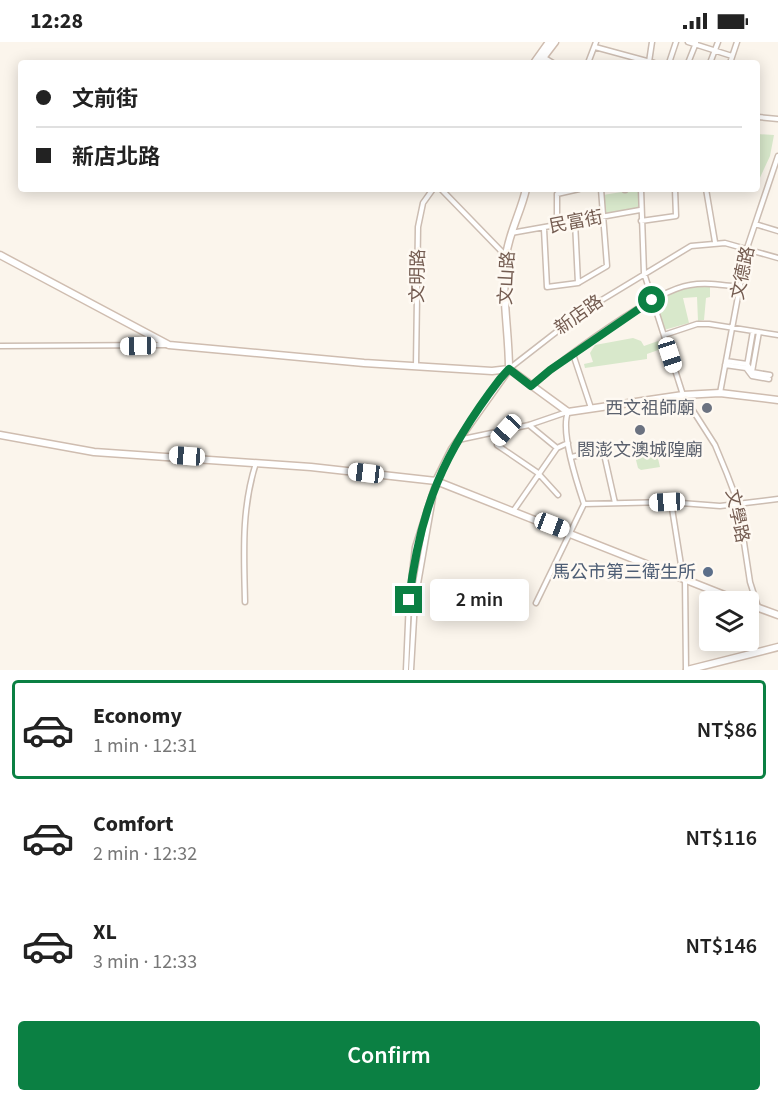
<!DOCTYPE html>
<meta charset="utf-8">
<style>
:root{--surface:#fff;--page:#f2f2f2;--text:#222;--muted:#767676;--line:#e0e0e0;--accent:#0b8043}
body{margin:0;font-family:"Source Sans 3","Noto Sans TC",sans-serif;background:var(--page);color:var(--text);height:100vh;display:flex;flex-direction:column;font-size:22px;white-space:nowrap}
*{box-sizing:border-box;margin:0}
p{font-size:20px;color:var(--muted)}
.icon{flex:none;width:33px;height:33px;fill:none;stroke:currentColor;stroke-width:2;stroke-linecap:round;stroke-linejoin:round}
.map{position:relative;height:628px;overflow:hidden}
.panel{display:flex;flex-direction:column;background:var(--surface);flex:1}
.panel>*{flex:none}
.top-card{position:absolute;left:18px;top:18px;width:742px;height:132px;border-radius:6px;box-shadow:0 3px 15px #0003;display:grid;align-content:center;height:132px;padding:0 18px;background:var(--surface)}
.buttons{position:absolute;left:699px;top:549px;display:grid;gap:12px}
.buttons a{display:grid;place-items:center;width:60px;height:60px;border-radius:6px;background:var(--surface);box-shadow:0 3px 15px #0003;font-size:30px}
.end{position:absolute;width:27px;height:27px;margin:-14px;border:8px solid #0b8043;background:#fff;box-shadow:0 0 0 3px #fff}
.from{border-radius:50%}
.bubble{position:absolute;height:42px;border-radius:6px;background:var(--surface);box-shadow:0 3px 15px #0003;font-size:20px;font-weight:600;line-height:42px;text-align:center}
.car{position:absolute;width:18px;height:36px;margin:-18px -9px;border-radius:8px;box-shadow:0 0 4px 2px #0007;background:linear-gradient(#fff 24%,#345 0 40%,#fff 0 76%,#345 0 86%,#fff 0)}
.top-card b{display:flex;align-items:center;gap:21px;height:57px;font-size:22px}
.top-card b+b{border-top:2px solid var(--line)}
.top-card i{width:15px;height:15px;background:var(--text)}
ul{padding:10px 0 0;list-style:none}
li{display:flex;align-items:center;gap:18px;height:99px;margin:0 12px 9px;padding:0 6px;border:3px solid transparent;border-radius:6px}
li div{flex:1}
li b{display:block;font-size:22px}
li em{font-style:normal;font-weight:600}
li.on{border-color:var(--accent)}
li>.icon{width:54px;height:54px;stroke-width:1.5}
.action{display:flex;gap:12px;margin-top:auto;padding:12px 18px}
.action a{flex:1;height:69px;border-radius:6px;background:var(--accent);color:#fff;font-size:24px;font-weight:600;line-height:69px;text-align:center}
.status{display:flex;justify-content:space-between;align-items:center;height:42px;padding:0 30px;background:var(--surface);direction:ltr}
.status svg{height:16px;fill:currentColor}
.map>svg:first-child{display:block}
.green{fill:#d8e8cb}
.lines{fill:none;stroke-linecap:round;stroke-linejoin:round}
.street-casing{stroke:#ccbdb2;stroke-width:7}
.secondary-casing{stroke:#cfbdb0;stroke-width:9}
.street{stroke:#fff;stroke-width:4}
.secondary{stroke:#fff;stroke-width:6}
.route{stroke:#0b8043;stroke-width:8}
.worship-dot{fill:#6b7280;stroke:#fef9f2;stroke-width:2}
.service-dot{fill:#5c6f8a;stroke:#fef9f2;stroke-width:2}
.labels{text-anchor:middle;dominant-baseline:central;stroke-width:5;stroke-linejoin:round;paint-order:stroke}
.street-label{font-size:18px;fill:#745c51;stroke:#fef9f2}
.worship-label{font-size:18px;fill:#5b616d;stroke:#fef9f2;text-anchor:end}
.service-label{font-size:18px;fill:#4e5e75;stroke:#fef9f2;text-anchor:end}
</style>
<div class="status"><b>12:28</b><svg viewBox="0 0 49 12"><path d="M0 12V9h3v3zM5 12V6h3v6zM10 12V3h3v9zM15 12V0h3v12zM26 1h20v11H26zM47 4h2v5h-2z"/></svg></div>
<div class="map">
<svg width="778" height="628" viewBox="0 0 778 628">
<rect width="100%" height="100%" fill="#fbf5ec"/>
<!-- green -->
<path class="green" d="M758 92 774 93 770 114 758 140Z
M640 147 639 167 604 174 603 153Z
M710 243V255L706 256 704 278 698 279 697 255 683 256 689 281 664 288 653 259 688 244Z
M633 296 641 299 644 304 658 299 661 307 647 312V317L585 326 584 322 593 320 590 311 595 303Z
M654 399 660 425 641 428 638 426 633 406 636 402Z"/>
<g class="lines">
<defs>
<path id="street" d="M688 0 732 14
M595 5 654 21
M543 15 553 21
M649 20 652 0
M588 21 596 0
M669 21 676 0
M688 21 696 1
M710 21 718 0
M730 21 737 0
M758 75 778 77
M441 147 505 213
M641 147 644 231 683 353 715 403 727 432 738 461 750 540 758 565
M706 147 715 200
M625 148V147
M641 179 676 174 675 147
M575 180 578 241
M755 182 778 189
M557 183V152L579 147
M544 187 547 245 578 241 607 224 601 147
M511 191 640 168
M664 293 697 282H709L778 293
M0 304 168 303
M573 312 591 366
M726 319 747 322 752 330 770 333
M725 323 746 326 752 334 769 337
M416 324 418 185 423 161 433 147
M747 324 753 289
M510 326 582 270 691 204 725 201 778 216
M752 330 759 290
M532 344C561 318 654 248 690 243 706 240 723 243 740 245
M720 351 747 206 778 114
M568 370C560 390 577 441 584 462
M529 383 557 406
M506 389 498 398 497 403 538 431 558 453
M458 398 529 383 567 370
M571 415 600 409 604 412 615 461
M671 460 682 529
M514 468 557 406 568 401
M685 536 686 628
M245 560C244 513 241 467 256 421
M536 561 584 462 668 460 720 464 778 457
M406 628 409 558 415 505 436 440
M411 628 415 559 433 456"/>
<path id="secondary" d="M534 21 549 0
M539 21 555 0
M0 213 169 303 364 321 492 329 509 327
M509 327 568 370 683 353 720 351 778 358
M509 327C509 289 501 252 506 214 509 190 521 170 526 147
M0 393 94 410 311 425 436 439 742 560
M436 439 452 407 509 327
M748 562 778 573
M687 628 778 605"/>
</defs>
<!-- street casing -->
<use href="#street" class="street-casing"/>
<!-- secondary casing -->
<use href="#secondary" class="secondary-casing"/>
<!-- street -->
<use href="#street" class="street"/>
<!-- secondary -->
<use href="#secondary" class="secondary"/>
</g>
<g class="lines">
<!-- route -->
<path class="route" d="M409 558C420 466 443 411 500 337L509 327 531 344 550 328 652 258"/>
</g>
<!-- markers -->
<g class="worship-dot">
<circle cx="707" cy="366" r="6"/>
<circle cx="640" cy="388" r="6"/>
</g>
<circle class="service-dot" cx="708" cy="530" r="6"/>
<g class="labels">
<!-- street labels -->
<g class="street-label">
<text transform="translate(576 180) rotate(-11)">民富街</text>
<text transform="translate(743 231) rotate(-78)">文德路</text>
<text transform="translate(418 234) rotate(-89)">文明路</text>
<text transform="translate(507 236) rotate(-87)">文山路</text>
<text transform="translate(579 273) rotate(-35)">新店路</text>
<text transform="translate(737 474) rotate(78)">文學路</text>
</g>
<!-- worship labels -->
<g class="worship-label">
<text x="695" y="366">西文祖師廟</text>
<text x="640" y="408" text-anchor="middle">閤澎文澳城隍廟</text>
</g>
<!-- service labels -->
<g class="service-label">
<text x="696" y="530">馬公市第三衛生所</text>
</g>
</g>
</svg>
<div class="buttons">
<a><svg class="icon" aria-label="layers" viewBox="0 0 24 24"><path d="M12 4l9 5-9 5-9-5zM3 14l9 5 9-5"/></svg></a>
</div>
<i class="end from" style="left:652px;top:258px"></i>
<i class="end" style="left:409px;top:558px"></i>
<div class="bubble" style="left:430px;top:537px;width:99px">2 min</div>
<i class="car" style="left:138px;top:304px;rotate:269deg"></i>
<i class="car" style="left:670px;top:313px;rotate:162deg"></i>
<i class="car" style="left:506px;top:388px;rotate:223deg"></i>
<i class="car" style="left:187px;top:414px;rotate:274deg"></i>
<i class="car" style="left:366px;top:431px;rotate:277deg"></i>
<i class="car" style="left:667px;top:460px;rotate:267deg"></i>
<i class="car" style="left:552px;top:483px;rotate:111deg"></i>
<div class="top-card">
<b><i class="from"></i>文前街</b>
<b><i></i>新店北路</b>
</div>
</div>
<section class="panel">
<ul>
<li class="on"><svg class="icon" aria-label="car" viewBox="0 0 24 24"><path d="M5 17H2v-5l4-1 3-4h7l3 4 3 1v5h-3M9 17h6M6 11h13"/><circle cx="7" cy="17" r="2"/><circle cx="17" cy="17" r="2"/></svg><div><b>Economy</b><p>1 min · 12:31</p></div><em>NT$86</em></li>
<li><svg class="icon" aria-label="car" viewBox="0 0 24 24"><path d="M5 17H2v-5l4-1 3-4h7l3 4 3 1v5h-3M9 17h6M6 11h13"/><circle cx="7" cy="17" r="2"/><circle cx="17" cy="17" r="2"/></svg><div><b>Comfort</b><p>2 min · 12:32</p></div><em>NT$116</em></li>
<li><svg class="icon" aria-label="car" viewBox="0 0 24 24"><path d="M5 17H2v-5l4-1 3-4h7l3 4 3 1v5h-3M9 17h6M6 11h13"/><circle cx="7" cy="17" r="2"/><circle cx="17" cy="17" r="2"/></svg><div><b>XL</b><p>3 min · 12:33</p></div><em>NT$146</em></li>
</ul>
<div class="action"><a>Confirm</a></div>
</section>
